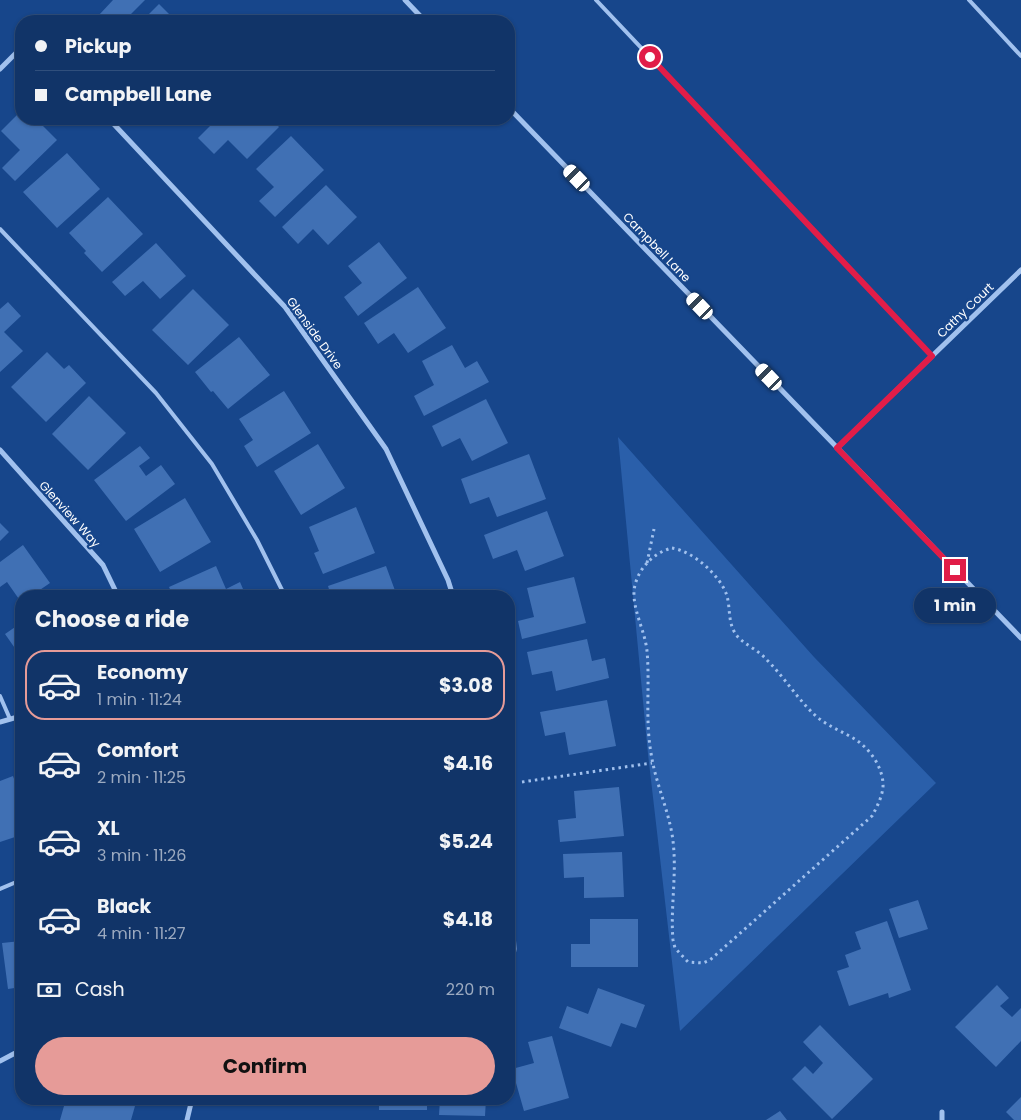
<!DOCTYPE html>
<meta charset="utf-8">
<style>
:root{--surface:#113468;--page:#1e3f71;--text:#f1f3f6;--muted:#9caac0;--line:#304f7c;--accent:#e69b98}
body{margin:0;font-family:Poppins,sans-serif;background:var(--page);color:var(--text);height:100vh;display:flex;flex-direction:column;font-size:19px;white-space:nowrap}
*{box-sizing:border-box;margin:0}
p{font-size:16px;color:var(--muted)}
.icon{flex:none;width:28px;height:28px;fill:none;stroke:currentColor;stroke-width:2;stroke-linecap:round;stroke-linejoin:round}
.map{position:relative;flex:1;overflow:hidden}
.drawer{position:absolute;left:15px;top:590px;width:500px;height:515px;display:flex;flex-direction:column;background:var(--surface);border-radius:20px;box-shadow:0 1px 4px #0004,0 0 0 1px var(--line)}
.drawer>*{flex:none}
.hud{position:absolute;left:15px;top:15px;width:500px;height:110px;border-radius:20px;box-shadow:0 1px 4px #0004,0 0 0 1px var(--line);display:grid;align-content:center;height:110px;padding:0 20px;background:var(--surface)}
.end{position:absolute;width:22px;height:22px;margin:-11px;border:6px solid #e11d48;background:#fff;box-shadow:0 0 0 2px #fff}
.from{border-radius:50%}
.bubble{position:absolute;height:35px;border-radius:18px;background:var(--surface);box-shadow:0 1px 4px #0004,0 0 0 1px var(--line);font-size:16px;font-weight:700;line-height:35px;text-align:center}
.car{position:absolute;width:15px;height:30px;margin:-15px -8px;border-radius:6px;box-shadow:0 0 4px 1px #0007;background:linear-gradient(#fff 24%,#345 0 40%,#fff 0 76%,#345 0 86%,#fff 0)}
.hud b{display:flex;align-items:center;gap:18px;height:48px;font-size:19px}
.hud b+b{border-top:1px solid var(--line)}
.hud i{width:12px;height:12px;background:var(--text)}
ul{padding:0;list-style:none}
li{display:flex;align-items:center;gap:15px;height:70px;margin:0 10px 8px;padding:0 10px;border:2px solid transparent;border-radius:20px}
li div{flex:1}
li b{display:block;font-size:19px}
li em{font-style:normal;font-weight:700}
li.current{border-color:var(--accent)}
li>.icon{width:45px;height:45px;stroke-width:1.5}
h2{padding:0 20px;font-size:22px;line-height:60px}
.pay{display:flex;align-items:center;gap:12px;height:55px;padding:0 20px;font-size:19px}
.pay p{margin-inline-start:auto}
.action{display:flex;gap:10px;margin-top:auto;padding:10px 20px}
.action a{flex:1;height:58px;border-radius:30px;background:var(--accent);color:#111;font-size:20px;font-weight:700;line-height:58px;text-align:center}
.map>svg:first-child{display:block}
.green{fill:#2a5faa}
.building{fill:#4070b4}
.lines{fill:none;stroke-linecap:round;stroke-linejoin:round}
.path{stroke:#a1c1ee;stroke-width:3;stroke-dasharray:2.5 4;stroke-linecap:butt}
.service{stroke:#a1c1ee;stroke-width:4}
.minor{stroke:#a1c1ee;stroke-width:5}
.route{stroke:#e11d48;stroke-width:6}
.labels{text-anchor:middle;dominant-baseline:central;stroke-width:4.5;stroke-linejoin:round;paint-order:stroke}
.street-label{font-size:12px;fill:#fff;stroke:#17468b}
</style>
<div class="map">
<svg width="1021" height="1120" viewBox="0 0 1021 1120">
<rect width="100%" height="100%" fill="#17468b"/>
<!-- green -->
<path class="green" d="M618 437 814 657 936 783 680 1031 648 754Z"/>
<!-- building -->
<path class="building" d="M113 0H145L124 21H105L99 15Z
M159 4 176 21H142Z
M21 111V119H36L57 140 15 181 2 168 20 150 1 131Z
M217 119H271L279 127 247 159 228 140 214 154 198 138Z
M291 136 324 170 275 217 259 201 274 187 256 169Z
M67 153 100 189 57 228 23 192Z
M326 185 357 217 328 245 313 229 298 244 282 227Z
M108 197 143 234 102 272 84 253 86 251 69 233Z
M379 242 407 278 358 316 344 297 362 283 348 266Z
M156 243 186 276 160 299 143 281 125 296 112 282Z
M418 287 446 328 408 353 394 333 378 344 364 323Z
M193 289 229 325 188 365 152 330Z
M8 302 21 316 4 332 23 351 0 372V309Z
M239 337 270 375 228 409 213 391 211 392 195 372Z
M452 345 465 368 477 361 489 382 424 416 414 396 434 385 422 361Z
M47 352 64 369 69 365 86 383 46 422 11 387Z
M284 391 311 433 257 467 244 446 253 440 239 419Z
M89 396 126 433 88 470 52 434Z
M486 399 508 443 472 461 460 438 442 447 432 426Z
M318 444 345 488 301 515 274 471Z
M140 446 150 458 139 466 146 476 161 465 175 484 126 521 94 480Z
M529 454 546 499 497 517 489 497 470 504 461 479Z
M185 498 211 542 160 572 134 529Z
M356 507 375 553 323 574 314 553 319 551 309 527Z
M547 511 564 556 525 571 517 550 493 559 484 535Z
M0 523 9 532 0 541Z
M23 545 50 583 31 596H21V602L7 582 0 587V562Z
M216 566 226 589 240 582 246 596H173L169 587Z
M386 566 397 596H331L328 586Z
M574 577 586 623 522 639 518 621 534 617 527 588Z
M21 623V653L19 654 5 634Z
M587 639 592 661 605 658 609 678 556 691 552 671 532 675 527 652Z
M607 700 616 746 569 755 565 732 545 736 540 712Z
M13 776 21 799V835L0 842V781Z
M619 787 624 836 560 842 558 820 576 818 574 791Z
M622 852 624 897 584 898V877L564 878 563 854Z
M918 900 928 929 899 938 889 909Z
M590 919H638V967H571V944H590Z
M887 921 911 990 889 998 888 993 849 1006 837 971 849 967 845 955 861 949 855 932Z
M21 941V987L8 989 2 943Z
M997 985 1009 998 1000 1006 1012 1017 1021 1008V1041L996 1067 955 1027Z
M598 988 645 1005 636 1028 621 1023 611 1047 559 1028 567 1006 588 1014Z
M820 1025 873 1079 832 1119 792 1079 805 1066 813 1074 823 1063 803 1042Z
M552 1036 569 1098 524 1111 512 1069 534 1063 528 1042Z
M1021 1097V1120H1014L1006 1112Z
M66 1099 76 1101 77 1099H137L131 1120H60Z
M319 1099H367V1103H319Z
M379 1099H427V1110H379Z
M440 1099H486L485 1116 439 1115Z
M780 1111 787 1120H766Z"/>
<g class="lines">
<!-- path -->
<path class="path" d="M672 548C693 551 721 576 727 596 731 611 727 627 740 639 748 646 759 651 767 660 785 678 798 700 817 717 828 726 841 731 853 738 869 747 884 768 883 787 882 797 877 807 872 816L710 960 703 963 688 962 675 948 673 940C670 906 678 870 672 834 667 806 655 781 651 753 645 719 650 685 647 651 645 631 633 611 634 591 636 571 652 553 672 548Z
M647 563 654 529
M522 782 652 763"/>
<!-- service -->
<path class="service" d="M596 0 932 356
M969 0 1021 56
M0 229 156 393 212 464 257 540 285 596
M0 696 10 719
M0 889 21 880"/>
<!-- minor -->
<path class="minor" d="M405 0 425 21
M0 69 21 48
M509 108 1021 638
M109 119 285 307 386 449 448 580 453 596
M837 448 1021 270
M0 450 103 565 118 596
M0 722 21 716
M509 867 514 949 509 985
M0 1061 21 1050
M187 1120 192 1099
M942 1120V1112"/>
</g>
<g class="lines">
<!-- route -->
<path class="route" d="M650 57 932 356 837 448 955 570"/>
</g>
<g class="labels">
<!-- street labels -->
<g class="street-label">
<text transform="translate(657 247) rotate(46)">Campbell Lane</text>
<text transform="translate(965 310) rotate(-44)">Cathy Court</text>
<text transform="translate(315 333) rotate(54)">Glenside Drive</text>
<text transform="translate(70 514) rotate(48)">Glenview Way</text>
</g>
</g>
</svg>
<i class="end from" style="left:650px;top:57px"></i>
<i class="end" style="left:955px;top:570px"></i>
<div class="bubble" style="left:914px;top:588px;width:82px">1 min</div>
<i class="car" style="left:577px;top:178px;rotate:316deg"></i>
<i class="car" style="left:700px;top:306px;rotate:316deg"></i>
<i class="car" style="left:769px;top:377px;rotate:316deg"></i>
<div class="hud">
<b><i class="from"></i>Pickup</b>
<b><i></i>Campbell Lane</b>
</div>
<section class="drawer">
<h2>Choose a ride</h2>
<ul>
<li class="current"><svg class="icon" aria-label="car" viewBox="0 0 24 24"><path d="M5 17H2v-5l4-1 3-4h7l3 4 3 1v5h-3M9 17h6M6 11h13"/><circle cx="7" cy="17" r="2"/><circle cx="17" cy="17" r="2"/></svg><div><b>Economy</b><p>1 min · 11:24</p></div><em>$3.08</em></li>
<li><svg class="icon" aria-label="car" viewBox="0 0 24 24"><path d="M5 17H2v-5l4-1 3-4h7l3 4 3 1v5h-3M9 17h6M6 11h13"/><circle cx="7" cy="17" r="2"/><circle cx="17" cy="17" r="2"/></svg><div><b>Comfort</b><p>2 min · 11:25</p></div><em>$4.16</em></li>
<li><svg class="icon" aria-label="car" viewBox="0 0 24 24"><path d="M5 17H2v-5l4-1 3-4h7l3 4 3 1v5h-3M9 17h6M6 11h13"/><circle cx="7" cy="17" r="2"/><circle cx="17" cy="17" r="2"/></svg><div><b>XL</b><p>3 min · 11:26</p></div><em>$5.24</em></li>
<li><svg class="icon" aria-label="car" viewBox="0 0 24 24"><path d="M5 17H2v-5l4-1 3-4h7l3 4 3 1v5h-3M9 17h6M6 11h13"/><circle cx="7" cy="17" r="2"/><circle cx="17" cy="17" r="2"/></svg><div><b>Black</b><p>4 min · 11:27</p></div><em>$4.18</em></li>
</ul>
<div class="pay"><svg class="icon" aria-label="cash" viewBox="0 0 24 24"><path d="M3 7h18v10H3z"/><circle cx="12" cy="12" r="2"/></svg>Cash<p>220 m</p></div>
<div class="action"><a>Confirm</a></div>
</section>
</div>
